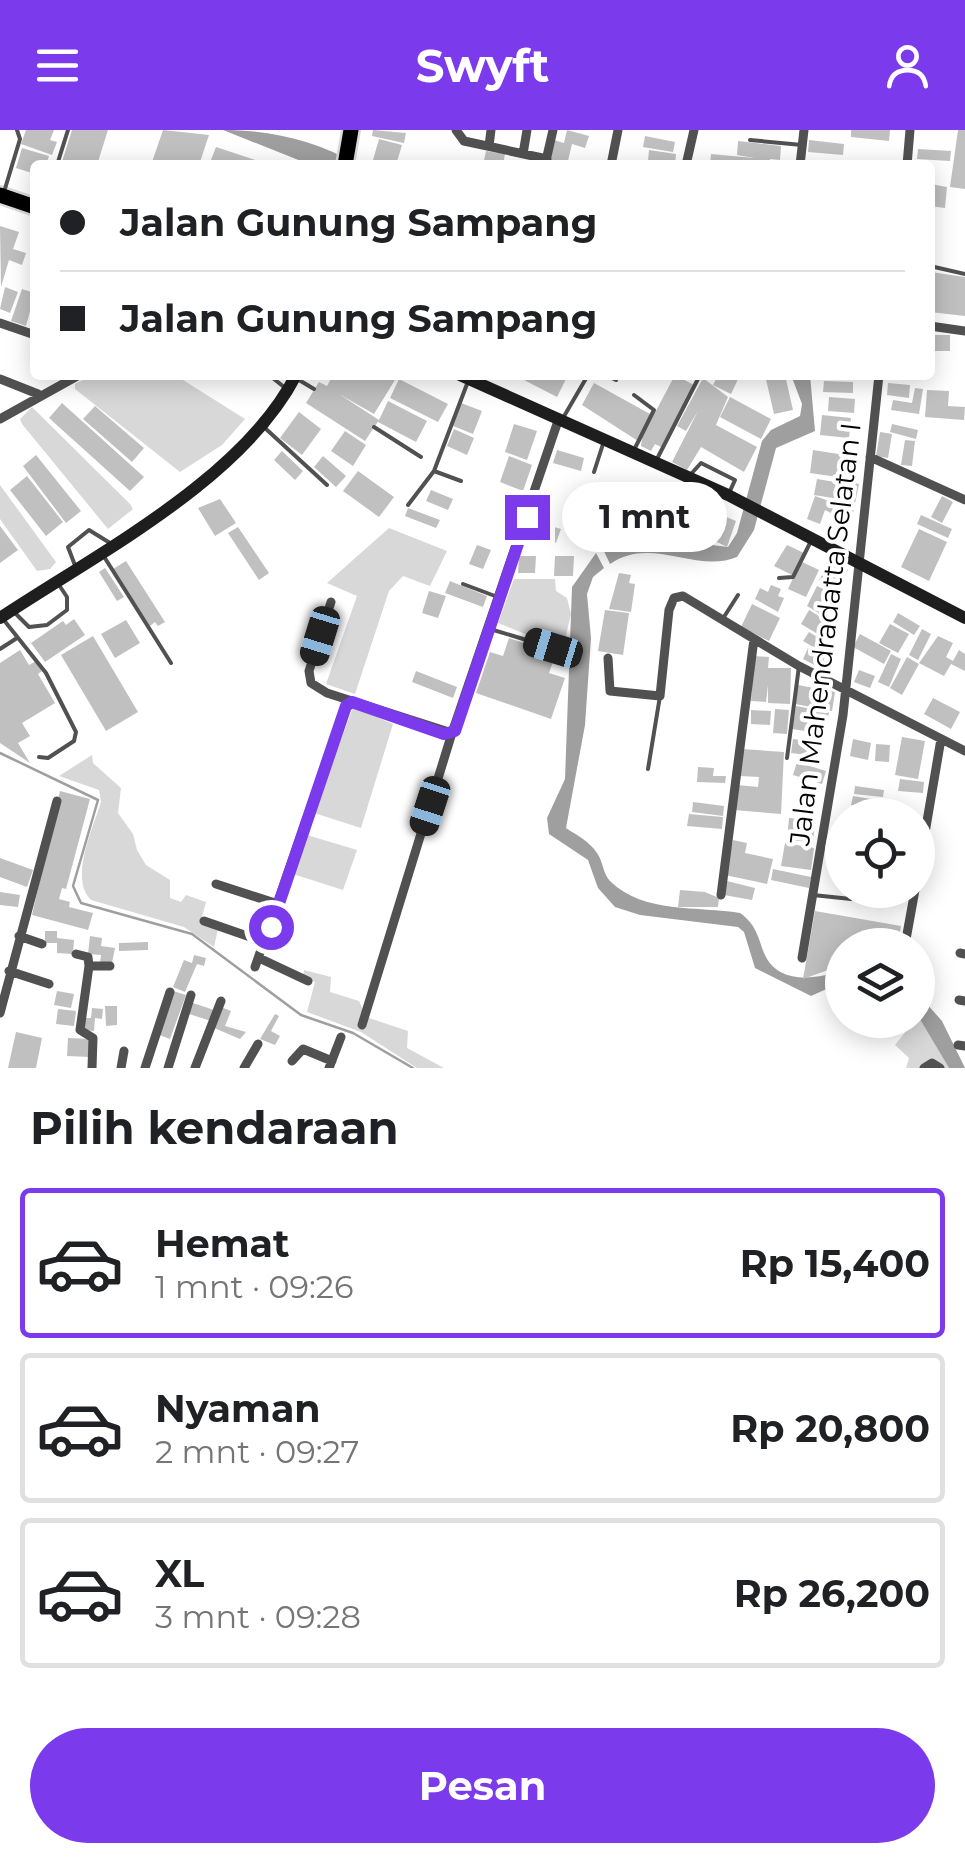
<!DOCTYPE html>
<html lang="id">
<meta charset="utf-8">
<style>
:root{--surface:#fff;--page:#f6f6f6;--text:#202124;--muted:#757577;--line:#e0e0e0;--accent:#7c3aed}
body{margin:0;font-family:Montserrat,sans-serif;background:var(--page);color:var(--text);height:100vh;display:flex;flex-direction:column;font-size:38px;white-space:nowrap}
*{box-sizing:border-box;margin:0}
p{font-size:32px;color:var(--muted)}
.icon{flex:none;width:55px;height:55px;fill:none;stroke:currentColor;stroke-width:2;stroke-linecap:round;stroke-linejoin:round}
.map{position:relative;height:938px;overflow:hidden}
.side{display:flex;flex-direction:column;background:var(--surface);flex:1}
.side>*{flex:none}
.hud{position:absolute;left:30px;top:30px;width:905px;height:220px;border-radius:10px;box-shadow:0 5px 25px #0003;display:grid;align-content:center;height:220px;padding:0 30px;background:var(--surface)}
.controls{position:absolute;left:825px;top:668px;display:grid;gap:20px}
.controls a{display:grid;place-items:center;width:110px;height:110px;border-radius:50%;background:var(--surface);box-shadow:0 5px 25px #0003;font-size:50px}
.end{position:absolute;width:45px;height:45px;margin:-22px;border:12px solid #7c3aed;background:#fff;box-shadow:0 0 0 5px #fff}
.from{border-radius:50%}
.bubble{position:absolute;height:70px;border-radius:35px;background:var(--surface);box-shadow:0 5px 25px #0003;font-size:32px;font-weight:700;line-height:70px;text-align:center}
.car{position:absolute;width:30px;height:60px;margin:-30px -15px;border-radius:12px;box-shadow:0 0 8px 2px #0007;background:linear-gradient(#222 24%,#8ab4d8 0 40%,#222 0 76%,#8ab4d8 0 86%,#222 0)}
.hud b{display:flex;align-items:center;gap:35px;height:95px;font-size:38px}
.hud b+b{border-top:2px solid var(--line)}
.hud i{width:25px;height:25px;background:var(--text)}
ul{padding:0;list-style:none}
li{display:flex;align-items:center;gap:30px;height:150px;margin:0 20px 15px;padding:0 10px;border:5px solid var(--line);border-radius:10px}
li div{flex:1}
li b{display:block;font-size:38px}
li em{font-style:normal;font-weight:700}
li.current{border-color:var(--accent)}
li>.icon{width:90px;height:90px;stroke-width:1.5}
h2{padding:0 30px;font-size:45px;line-height:120px}
.cta{display:flex;gap:20px;margin-top:auto;padding:20px 30px}
.cta a{flex:1;height:115px;border-radius:60px;background:var(--accent);color:#fff;font-size:40px;font-weight:700;line-height:115px;text-align:center}
header{display:flex;justify-content:space-between;align-items:center;height:130px;padding:0 30px;background:var(--accent);color:#fff;font-size:45px;font-weight:700}
.map>svg:first-child{display:block}
.green{fill:#d8d8d8}
.water{fill:#9f9f9f}
.lines{fill:none;stroke-linecap:round;stroke-linejoin:round}
.stream{stroke:#9f9f9f;stroke-width:2.5}
.building{fill:#c0c0c0}
.highway-casing{stroke:#dbdbdb;stroke-width:20}
.lane{stroke:#515151;stroke-width:4}
.street{stroke:#515151;stroke-width:9}
.secondary{stroke:#1e1e1e;stroke-width:12}
.highway{stroke:#000;stroke-width:15}
.route{stroke:#7c3aed;stroke-width:12}
.labels{text-anchor:middle;dominant-baseline:central;stroke-width:8;stroke-linejoin:round;paint-order:stroke}
.street-label{font-size:28px;fill:#000;stroke:#fff}
</style>
<header><svg class="icon" aria-label="menu" viewBox="0 0 24 24"><path d="M4 6h16M4 12h16M4 18h16"/></svg>Swyft<svg class="icon" aria-label="person" viewBox="0 0 24 24"><circle cx="12" cy="8" r="4"/><path d="M4 21q1-7 8-7t8 7"/></svg></header>
<div class="map">
<svg width="965" height="938" viewBox="0 0 965 938">
<rect width="100%" height="100%" fill="#fff"/>
<!-- green -->
<path class="green" d="M93 245H175L245 289 222 315 180 342 75 259V254Z
M32 277 130 374 133 379 108 399 22 294 20 289Z
M0 355 56 432 50 439 37 441 0 389Z
M389 398 447 421 430 456 403 446 389 461 355 564 326 554 357 466 327 453Z
M514 449H555L556 461 567 468 571 484 564 514 540 510 498 493Z
M353 577 393 594 361 698 314 683Z
M92 625 93 633 121 658 118 683 133 704 137 720 146 735 170 750V768L181 772 186 765 206 772 200 794 218 799 214 817 184 797 91 770C69 749 93 698 101 672L99 660 59 646Z
M307 705 357 720 343 760 293 744Z
M304 840 331 847 330 862 359 871 366 887 408 901 407 918 444 938H417L361 902 307 882 315 852 303 846Z
M918 886 949 938H906L909 928 895 915Z"/>
<!-- water -->
<path class="water" d="M223 0C270 0 317 11 358 35H311Z
M791 245H810L815 301 776 318 754 400 737 427C696 444 651 405 610 434L602 417 636 409 660 413 664 409 728 417 737 403 762 311 771 300 800 286 802 274Z
M596 423 604 438 593 447 587 464 591 508 585 595 566 698C578 706 589 711 597 723 603 731 603 744 610 751 643 784 699 776 740 783 756 794 758 807 764 823 778 856 818 849 842 840V852L811 866 755 838 744 802 738 797 640 785 615 777 598 758 588 730 549 704 547 688 565 649 572 457Z
M918 864 942 891 965 938H949L918 886Z"/>
<g class="lines">
<!-- stream -->
<path class="stream" d="M0 623 98 670 73 756 81 773 192 804 301 885 353 903 413 938"/>
</g>
<!-- building -->
<path class="building" d="M26 0H54L50 10 57 12 52 25 21 14Z
M72 0H108L97 35H61Z
M163 0 209 5 199 35H151Z
M373 0 406 3 404 13 372 6Z
M567 0 589 6 585 18 572 14 567 35H548L554 10 564 13Z
M851 0H890L889 11 851 7Z
M958 0H965V59L950 57Z
M645 6 675 12 673 22 643 17Z
M379 9 402 15 396 35 373 30Z
M809 10 844 14 843 25 808 22Z
M738 11 781 16 780 30 770 29V35H710L711 24 754 28 737 25Z
M216 17 267 34V35H209Z
M22 18 49 26 46 35H35V44L16 38Z
M918 19 951 21 950 31 917 29Z
M649 20 676 24 675 34 648 31Z
M486 21 505 24 503 35H483Z
M930 54 947 57 945 78 930 76Z
M0 96 19 102 13 119 26 123 22 135 9 130 1 157Z
M931 142 965 147V186L930 182Z
M5 157 18 162 10 183 0 179Z
M22 159 35 163 26 196 11 191Z
M933 205H950V221H933Z
M333 245H398L374 284 339 264 379 290 365 311 306 273 319 252 327 256Z
M526 245H568L557 267 524 250Z
M675 245 694 255 661 317 655 314 651 321 641 316 642 307Z
M718 245H740L731 264 713 255Z
M765 245H785L793 280 774 284Z
M703 248 728 267 716 295 757 317 744 342 701 317 687 340 672 332 698 281 686 301 677 296Z
M399 249 448 274 438 292 390 268Z
M824 251 853 252V263L823 262Z
M594 253 650 284 638 311 582 275Z
M888 253 910 255 909 268 887 265Z
M915 258 923 259 919 284 891 280 893 270 912 273Z
M927 260 949 261 948 276 965 277 964 290 925 287Z
M730 267 771 289 761 309 720 287Z
M829 267 855 269 854 283 828 281Z
M388 271 427 291 416 312 378 292Z
M62 273 144 347 130 361 49 288Z
M461 273 482 281 473 304 453 296Z
M95 276 144 318 132 332 83 289Z
M299 282 321 299 302 325 280 308Z
M822 285 851 288 849 308 820 305Z
M514 294 537 301 527 330 505 322Z
M892 294 918 300 916 309 890 302Z
M454 299 474 308 467 325 447 316Z
M345 301 366 315 353 336 331 321Z
M880 302 892 304 888 328 876 326Z
M905 310 915 311 912 336 901 335Z
M557 320 584 328 581 341 553 333Z
M813 320 851 326 849 336 839 335 837 347 810 343Z
M282 321 303 341 295 350 274 330Z
M36 325 81 381 66 393 23 336Z
M323 326 346 346 336 357 314 337Z
M509 326 532 335 523 361 500 352Z
M358 341 394 367 379 387 343 361Z
M27 346 63 392 46 406 10 360Z
M817 349 841 353 839 369 814 365Z
M845 351 859 354 851 393 836 389Z
M639 354 652 360 647 372 660 378 664 370 677 376 660 413 635 398 631 406 621 401Z
M431 360 453 369 448 380 426 371Z
M815 366 835 373 831 383 825 380 820 394 807 389Z
M942 366 953 372 942 393 931 387Z
M220 369 236 393 215 406 198 378Z
M408 378 440 390 436 398 405 386Z
M921 385 952 399 948 408 917 394Z
M724 386 736 391 727 417 711 409Z
M539 393 552 397 551 405 554 397 561 399 556 413 536 404Z
M0 396 18 420 0 433Z
M238 397 269 443 259 450 228 403Z
M919 399 947 412 929 451 901 437Z
M477 415 491 420 483 439 469 434Z
M787 415 804 423 800 431 819 440 806 467 788 459 794 446 774 436Z
M519 426H536L535 443H518Z
M555 426H574L573 446H554Z
M831 430 848 440 837 461 819 450Z
M126 431 165 492 158 496 155 492 150 496 113 439Z
M105 438 124 467 117 471 99 442Z
M619 443 631 445 629 453 635 454 631 482 609 479Z
M450 451 487 466 483 477 445 463Z
M771 455 781 459 778 466 784 468 778 482 755 469 760 458 768 462Z
M817 456 835 465 824 486 807 476Z
M429 461 446 466 438 488 422 483Z
M752 474 780 488 769 511 741 497Z
M605 480 629 483 623 525 598 521Z
M809 480 834 495 826 509 801 494Z
M898 483 920 496 914 505 893 492Z
M74 489 85 505 45 532 31 513 63 491 66 495Z
M126 490 140 513 115 528 101 504Z
M890 494 909 504 898 523 879 513Z
M922 499 931 504 918 530 909 525Z
M809 502 835 518 830 527 803 511Z
M860 504 891 521 884 534 853 517Z
M93 506 138 582 106 601 61 525Z
M938 506 953 513 946 527 953 531 959 520 965 524V541L951 534 944 546 919 533Z
M509 508 556 524 549 543 565 548 551 589 476 563 490 522 503 526Z
M808 518 825 527 820 538 803 529Z
M20 520 29 535 36 531 42 541 38 544 55 573 22 593 30 606 18 613 30 633 0 613V533Z
M891 524 901 529 889 557 878 552Z
M754 526 769 527 768 538H791L790 574 768 573V555L766 572 751 571Z
M907 527 919 534 902 565 890 558Z
M859 540 875 546 870 558 854 552Z
M416 541 457 557 453 568 412 552Z
M798 555 835 562 832 581 795 574Z
M933 568 960 582 951 599 924 584Z
M796 576 829 582 825 604 792 599Z
M775 579 789 580 787 604 773 603Z
M751 580 771 581 770 595 751 594Z
M902 607 925 611 918 649 895 645Z
M793 609 808 611 807 625 791 623Z
M853 609 871 613 868 630 850 626Z
M876 614 890 615 889 632 875 631Z
M742 619 784 622 781 684 734 680 737 655 758 657 759 647 740 646Z
M797 632 826 641 822 654 793 645Z
M698 637 714 638 713 646H726L725 653 697 652Z
M900 649 924 652 923 663 898 661Z
M855 656 884 660 883 667 854 664Z
M60 661 90 669 66 759 62 758 59 769 70 772 69 777 93 783 88 800 32 785Z
M853 666 883 671 881 680 851 675Z
M693 672 724 676 723 686 692 682Z
M689 684 723 687 722 699 687 696Z
M789 688 815 690 813 712 787 710Z
M733 710 747 713 745 723 773 729 767 754 725 745Z
M785 713 814 718 811 740 781 736Z
M0 728 33 740 27 757 0 747Z
M773 739 811 747 809 758 771 750Z
M727 751 755 758 752 770 724 765Z
M680 760 705 762 719 768 718 777H678Z
M0 762 20 765 18 777 0 775Z
M815 781 901 796 898 815H842V835L803 849Z
M45 801H57V808L74 810 73 824 57 823V813H45Z
M90 806 102 808 101 816 115 818 112 833 100 832 101 825 88 824Z
M148 812V820L119 821V813Z
M194 825 206 828 204 836 197 834 185 862 173 857 184 830 192 833Z
M57 861 74 864 71 878 54 875Z
M173 861 186 865 170 909 157 904Z
M190 872 214 880 211 891 186 883Z
M105 876H117V895L106 896Z
M221 877 231 881 225 896 246 902 240 909 212 897Z
M92 878 103 879 102 889 95 888 94 901 83 900V888H91Z
M58 879 76 881 74 896 56 894Z
M275 884 279 886 271 901 280 906 275 915 260 909Z
M16 902 42 908 36 938H8Z
M68 908 91 909 90 927 67 926Z"/>
<g class="lines">
<defs>
<path id="highway" d="M345 35 351 0
M0 65 35 77"/>
</defs>
<!-- highway casing -->
<use href="#highway" class="highway-casing"/>
<!-- lane -->
<path class="lane" d="M750 10 802 15
M57 35 68 0
M4 62 20 9 17 0
M930 136 965 144
M269 245 284 257
M606 245 616 250
M299 250 314 259
M634 265 654 280 635 318
M563 288 588 245
M374 297 421 327
M266 299 327 355
M657 329 700 245
M434 341 461 351
M594 342 603 314
M691 344 701 333 735 350 730 361
M408 375 434 341 467 254
M103 425 171 533
M76 438 68 417 89 400 110 413
M779 448 793 447 811 411
M463 454 495 466
M15 483 29 497 47 495 67 480V467L59 455
M3 489 46 543 76 602 74 611 48 628 39 627
M722 490 738 465
M490 499 553 518
M0 519 17 508
M787 628 799 536
M648 639 660 566
M813 765 851 769"/>
<!-- street -->
<path class="street" d="M456 0 464 11 547 29
M489 16 491 0
M523 24 527 0
M545 35 553 0
M611 35 618 0
M686 35 694 0
M800 35 804 0
M907 35 910 0
M0 193 35 205
M930 196 965 201
M0 249 38 264
M0 289 79 245
M870 327 965 370
M331 472 309 541 311 553 327 563 452 603
M608 528 610 561 660 566 669 480 674 468 683 466 799 536 965 621
M918 744 941 609
M216 754 278 774
M721 765 754 509
M204 791 265 812
M19 806 42 814
M905 815 915 760
M960 823 965 824
M76 824 88 827 89 836
M259 828 308 851
M802 828 843 585 879 245
M255 837 346 576 352 572
M9 841 49 854
M959 870 965 871
M0 883 57 671
M362 895 452 603 559 288
M958 915 965 916
M292 931 303 919 332 931
M92 938 93 908 80 900 89 836H110
M121 938 124 921
M145 938 170 862
M168 938 191 865
M195 938 221 871
M244 938 258 914
M329 938 341 907
M924 938 932 933 940 938"/>
<!-- secondary -->
<path class="secondary" d="M460 245 728 365 965 488
M0 488C96 424 242 350 296 245"/>
<!-- highway -->
<use href="#highway" class="highway"/>
</g>
<g class="lines">
<!-- route -->
<path class="route" d="M271 797 346 576 352 572 444 604 455 601 527 387"/>
</g>
<g class="labels">
<!-- street labels -->
<g class="street-label">
<text transform="translate(825 504) rotate(-83)">Jalan Mahendradatta Selatan I</text>
</g>
</g>
</svg>
<div class="controls">
<a><svg class="icon" aria-label="locate" viewBox="0 0 24 24"><circle cx="12" cy="12" r="6"/><path d="M12 2v4M12 18v4M2 12h4M18 12h4"/></svg></a>
<a><svg class="icon" aria-label="layers" viewBox="0 0 24 24"><path d="M12 4l9 5-9 5-9-5zM3 14l9 5 9-5"/></svg></a>
</div>
<i class="end from" style="left:271px;top:797px"></i>
<i class="end" style="left:527px;top:387px"></i>
<div class="bubble" style="left:562px;top:352px;width:165px">1 mnt</div>
<i class="car" style="left:320px;top:506px;rotate:197deg"></i>
<i class="car" style="left:553px;top:518px;rotate:287deg"></i>
<i class="car" style="left:430px;top:676px;rotate:198deg"></i>
<div class="hud">
<b><i class="from"></i>Jalan Gunung Sampang</b>
<b><i></i>Jalan Gunung Sampang</b>
</div>
</div>
<section class="side">
<h2>Pilih kendaraan</h2>
<ul>
<li class="current"><svg class="icon" aria-label="car" viewBox="0 0 24 24"><path d="M5 17H2v-5l4-1 3-4h7l3 4 3 1v5h-3M9 17h6M6 11h13"/><circle cx="7" cy="17" r="2"/><circle cx="17" cy="17" r="2"/></svg><div><b>Hemat</b><p>1 mnt · 09:26</p></div><em>Rp 15,400</em></li>
<li><svg class="icon" aria-label="car" viewBox="0 0 24 24"><path d="M5 17H2v-5l4-1 3-4h7l3 4 3 1v5h-3M9 17h6M6 11h13"/><circle cx="7" cy="17" r="2"/><circle cx="17" cy="17" r="2"/></svg><div><b>Nyaman</b><p>2 mnt · 09:27</p></div><em>Rp 20,800</em></li>
<li><svg class="icon" aria-label="car" viewBox="0 0 24 24"><path d="M5 17H2v-5l4-1 3-4h7l3 4 3 1v5h-3M9 17h6M6 11h13"/><circle cx="7" cy="17" r="2"/><circle cx="17" cy="17" r="2"/></svg><div><b>XL</b><p>3 mnt · 09:28</p></div><em>Rp 26,200</em></li>
</ul>
<div class="cta"><a>Pesan</a></div>
</section>
